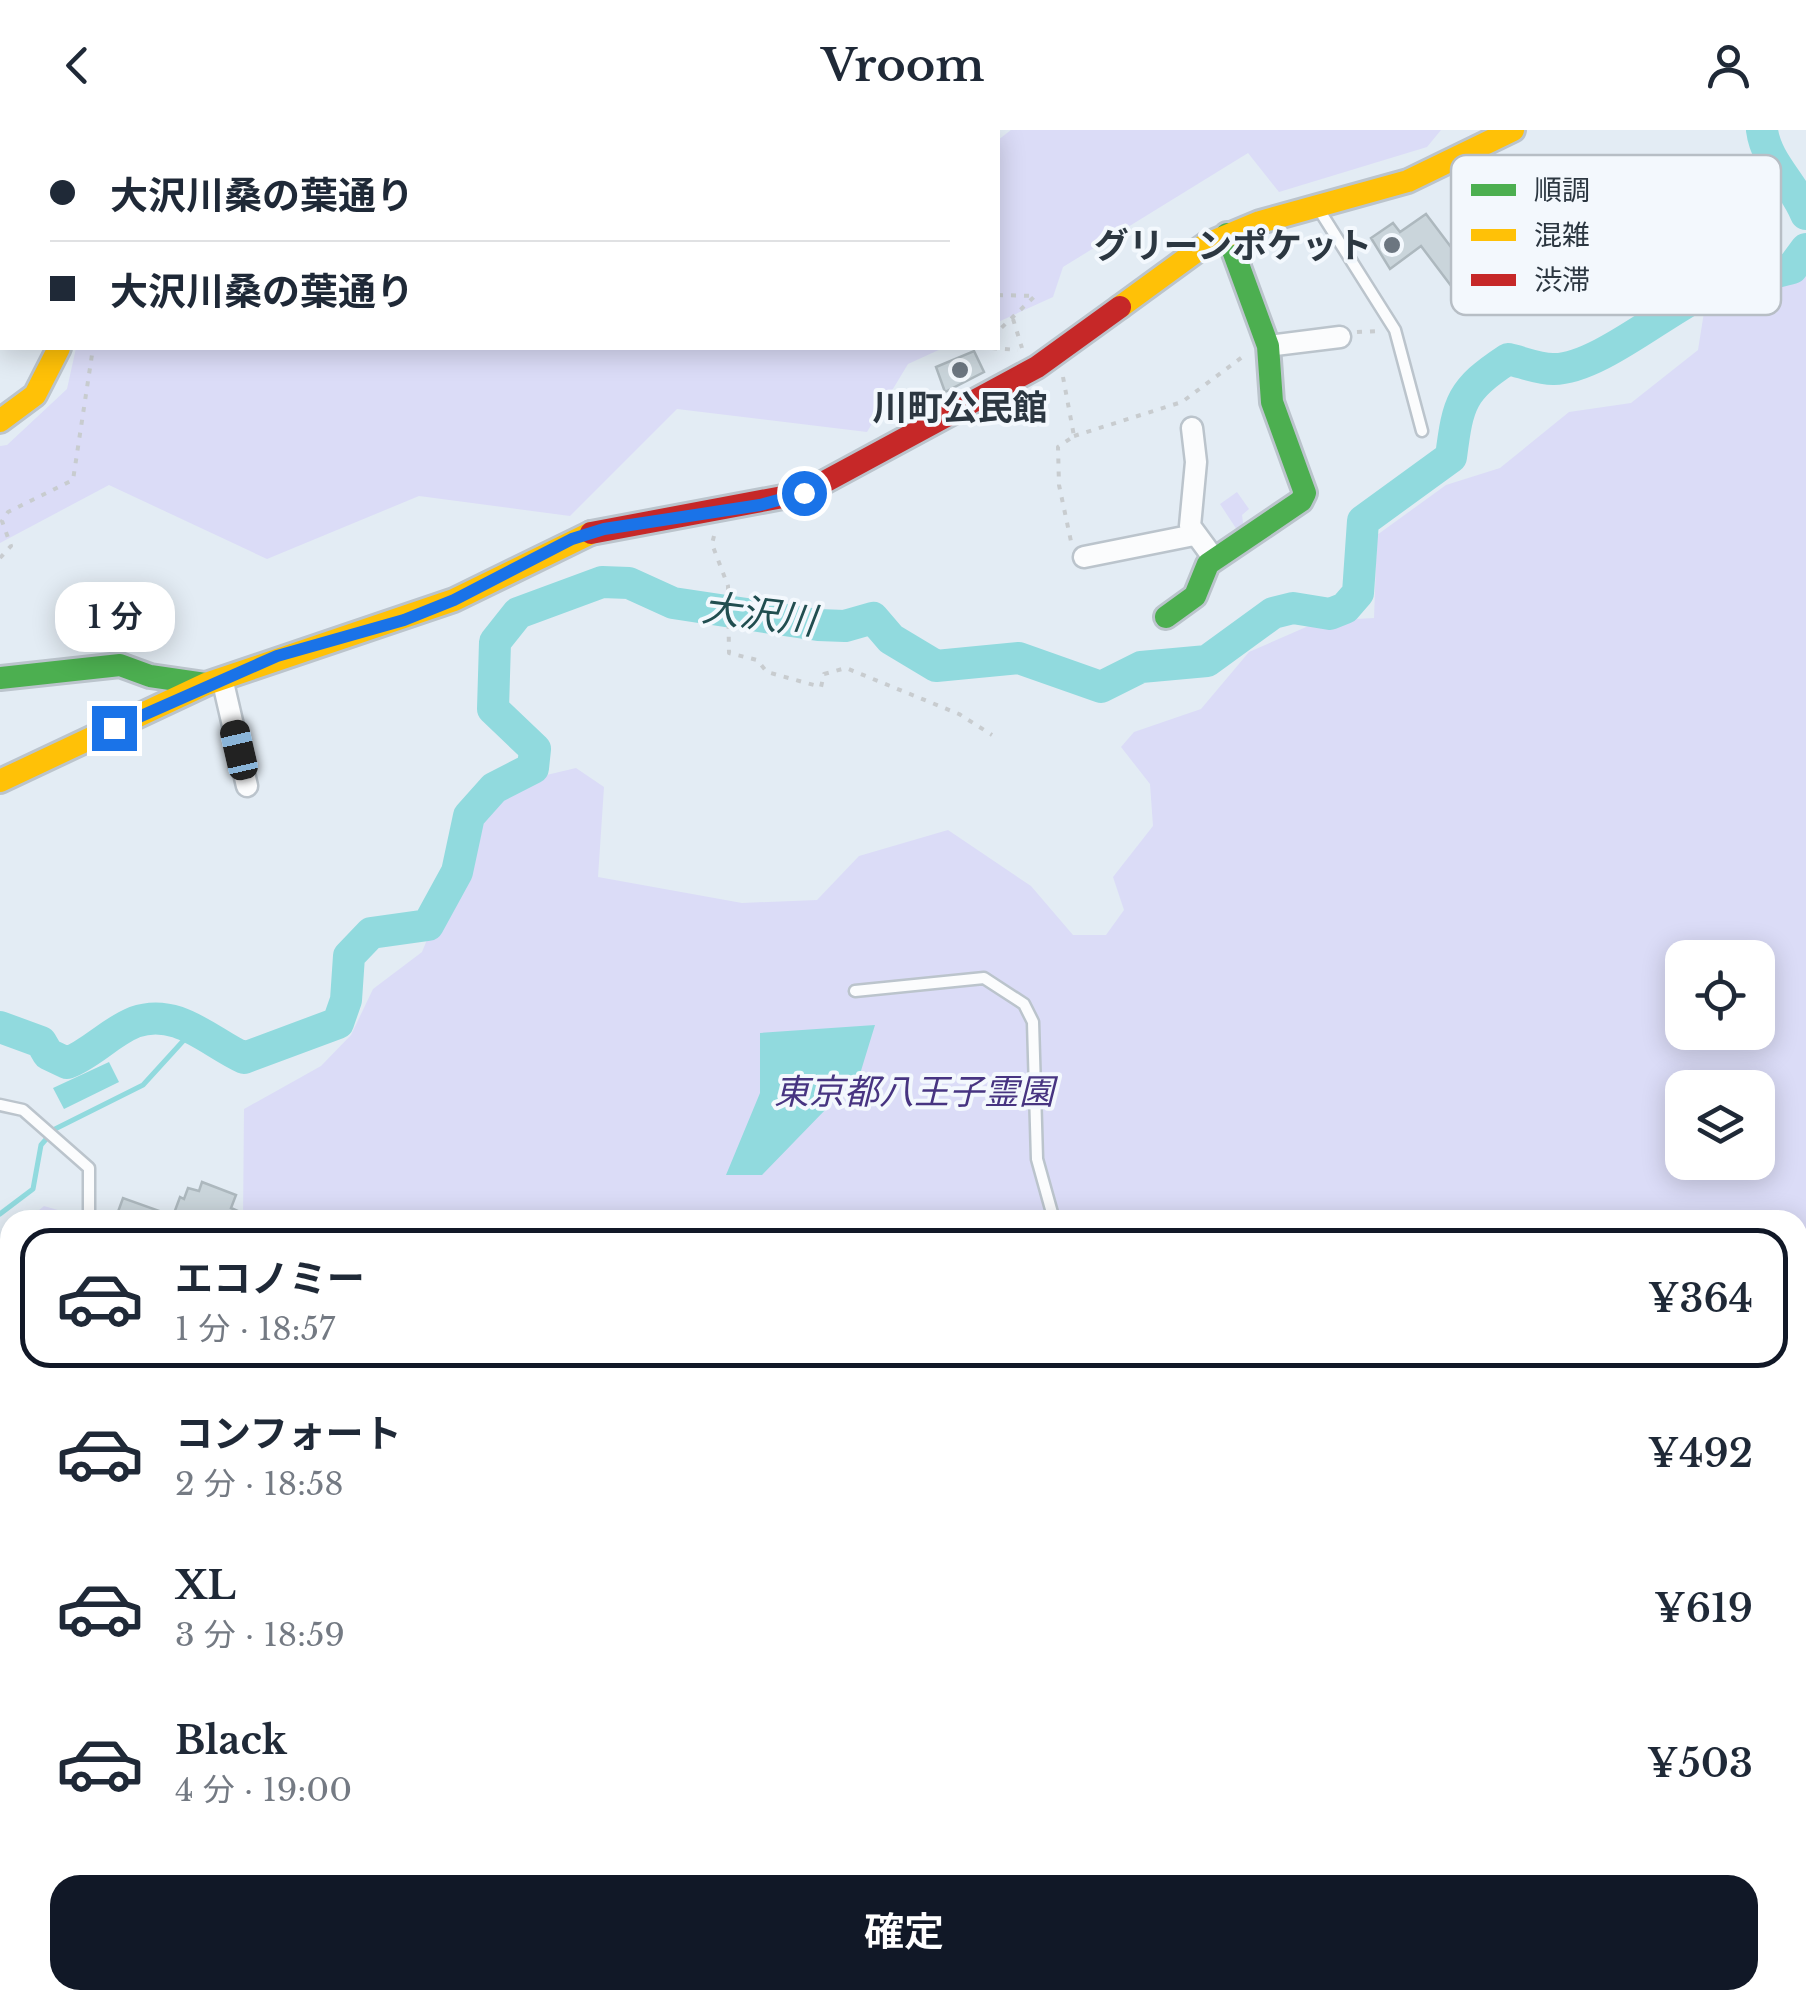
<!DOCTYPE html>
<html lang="ja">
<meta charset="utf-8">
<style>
:root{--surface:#fff;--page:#f6f6f7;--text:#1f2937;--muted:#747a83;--line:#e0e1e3;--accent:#111827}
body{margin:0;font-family:"Libre Baskerville","Noto Sans JP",serif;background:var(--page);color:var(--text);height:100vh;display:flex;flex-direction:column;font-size:38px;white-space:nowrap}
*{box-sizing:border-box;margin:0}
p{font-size:32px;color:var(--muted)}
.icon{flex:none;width:55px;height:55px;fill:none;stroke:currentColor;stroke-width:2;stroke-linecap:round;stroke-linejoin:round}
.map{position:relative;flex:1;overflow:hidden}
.panel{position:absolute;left:0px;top:1080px;width:1808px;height:800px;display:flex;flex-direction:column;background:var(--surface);border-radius:30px 30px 0 0;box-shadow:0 5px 25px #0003}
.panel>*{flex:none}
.guide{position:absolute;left:0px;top:0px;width:1000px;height:220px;box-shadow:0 5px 25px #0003;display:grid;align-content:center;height:220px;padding:0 50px;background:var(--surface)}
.fabs{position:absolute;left:1665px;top:810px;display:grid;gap:20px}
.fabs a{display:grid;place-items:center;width:110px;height:110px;border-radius:20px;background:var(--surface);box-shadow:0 5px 25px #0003;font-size:50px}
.end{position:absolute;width:45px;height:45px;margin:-22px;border:12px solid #1a73e8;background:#fff;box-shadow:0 0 0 5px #fff}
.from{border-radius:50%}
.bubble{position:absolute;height:70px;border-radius:30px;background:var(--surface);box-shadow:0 5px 25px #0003;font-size:32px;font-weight:600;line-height:70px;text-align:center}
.car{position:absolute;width:30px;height:60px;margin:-30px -15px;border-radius:12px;box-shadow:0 0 8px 2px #0007;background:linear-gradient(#222 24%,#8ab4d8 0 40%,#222 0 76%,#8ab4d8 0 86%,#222 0)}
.guide b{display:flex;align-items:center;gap:35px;height:95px;font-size:38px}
.guide b+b{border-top:2px solid var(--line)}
.guide i{width:25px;height:25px;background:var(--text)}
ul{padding:18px 0 0;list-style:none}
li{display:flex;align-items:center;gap:30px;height:140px;margin:0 20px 15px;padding:0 30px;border:5px solid transparent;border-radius:30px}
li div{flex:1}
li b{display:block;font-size:38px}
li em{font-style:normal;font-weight:600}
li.selected{border-color:var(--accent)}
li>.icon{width:90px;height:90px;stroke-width:1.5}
.button{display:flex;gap:20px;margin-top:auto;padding:20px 50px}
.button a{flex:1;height:115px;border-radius:30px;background:var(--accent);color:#fff;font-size:40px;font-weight:600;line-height:115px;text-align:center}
header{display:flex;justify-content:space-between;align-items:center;height:130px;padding:0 50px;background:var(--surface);font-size:45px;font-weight:600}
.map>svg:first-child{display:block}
.built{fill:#d5e8f8}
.green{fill:#dbdcf7;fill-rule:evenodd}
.water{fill:#91dade}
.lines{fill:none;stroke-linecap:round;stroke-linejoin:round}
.stream{stroke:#91dade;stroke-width:5}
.river{stroke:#91dade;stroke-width:32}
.building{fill:#cad5db;stroke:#adb8be;stroke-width:2.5}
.lane-casing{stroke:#bbc4cc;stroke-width:15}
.street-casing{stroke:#bbc4cc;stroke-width:25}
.fast-casing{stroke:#bbc4cc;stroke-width:28}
.slow-casing{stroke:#bbc4cc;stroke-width:28}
.jam-casing{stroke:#bbc4cc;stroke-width:28}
.path{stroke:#c8cccf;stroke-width:4;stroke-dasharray:5 8;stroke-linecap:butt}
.lane{stroke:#fbfcfd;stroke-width:10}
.street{stroke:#fbfcfd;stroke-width:20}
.fast{stroke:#4caf50;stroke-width:22}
.slow{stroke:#ffc107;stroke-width:22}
.jam{stroke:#c62828;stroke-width:22}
.route{stroke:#1a73e8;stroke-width:12}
.poi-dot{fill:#6c7680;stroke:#f3f8fd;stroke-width:4}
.labels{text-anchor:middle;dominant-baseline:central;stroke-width:8;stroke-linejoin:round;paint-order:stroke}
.poi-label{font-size:35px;font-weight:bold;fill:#2c3741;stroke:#f3f8fd;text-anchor:end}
.park-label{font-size:35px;font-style:italic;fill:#473481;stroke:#f3f8fd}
.water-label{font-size:38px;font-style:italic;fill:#214e50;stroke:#f3f8fd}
.key{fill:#f3f8fd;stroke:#b7bec5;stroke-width:2.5}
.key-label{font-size:28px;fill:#2c3741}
</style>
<header><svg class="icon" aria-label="back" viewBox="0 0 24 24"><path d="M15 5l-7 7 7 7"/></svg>Vroom<svg class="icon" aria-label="person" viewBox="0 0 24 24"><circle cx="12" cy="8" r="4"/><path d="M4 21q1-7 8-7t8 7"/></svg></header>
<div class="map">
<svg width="1806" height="1880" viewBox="0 0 1806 1880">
<rect width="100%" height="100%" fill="#e3ecf4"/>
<!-- built -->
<path class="built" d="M1798 1573 1806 1575V1728L1798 1730Z"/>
<!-- green -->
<path class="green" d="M1011 0H1441L1427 17 1279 62 1248 23 1063 137 1053 167 998 192V10Z
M1806 145V1575L1798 1573V1090H243L244 979 321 936 351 905 373 859 422 822 481 677 534 648 576 638 604 657 598 747 742 773 817 770 859 726 948 700 1031 756 1073 805H1106L1124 780 1113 747 1153 696 1150 654 1121 617 1134 602 1201 579 1249 522 1320 491 1374 488 1377 405 1446 355 1500 338 1569 282 1631 273 1698 220 1705 176ZM1682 828H1758V902H1682ZM1682 958H1758V1032H1682Z
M76 218H943L908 234 867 302 677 279 570 386 419 366 267 429 109 355 0 413V316L7 315 67 259Z
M1237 362 1249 379 1242 385 1244 400 1239 403 1220 374Z
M44 1076 75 1085V1090H27Z
M10 1103V1199H0V1111Z
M10 1221V1870H403L394 1880H0V1226Z
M1806 1590V1690L1798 1691V1591Z"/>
<!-- water -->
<path class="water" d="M875 895 860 944 762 1045H726L760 963V903Z
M109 932 119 952 64 979 53 958Z"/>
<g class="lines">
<!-- stream -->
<path class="stream" d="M0 1084 33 1059 41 1015 55 999 143 955 194 899"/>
<!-- river -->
<path class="river" d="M1762 0C1766 32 1794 54 1806 84
M0 897 41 912 48 924 67 933C91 924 110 902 135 892 177 877 209 912 244 928L338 893 346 870 349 826 371 803 428 795 457 742 469 686 494 658 533 638 535 619 493 579 495 512 518 483 602 452 629 453 673 473 818 495 845 496 873 488 891 509 936 536 1019 528 1101 557 1141 537 1207 531 1273 483 1293 478 1330 484 1345 478 1358 463 1363 391 1451 327C1458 272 1461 260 1508 229 1522 232 1538 239 1553 239 1595 240 1663 182 1703 163 1732 150 1762 146 1792 138L1806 119"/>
</g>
<!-- building -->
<path class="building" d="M1426 84 1482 158 1464 173 1421 116 1390 139 1371 108 1393 93 1400 102Z
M974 221 984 242 945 262 936 237Z
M202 1052 236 1065 231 1078 258 1090H115L123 1068 173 1086 180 1067 184 1069 188 1058 199 1061Z"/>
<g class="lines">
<defs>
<path id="lane" d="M1318 78 1395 200 1422 301
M855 861 984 848 1024 874 1033 892 1037 1029 1054 1090
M0 975 23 980 89 1038V1090
M0 1599 10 1598
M282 1880 308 1870"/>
<path id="street" d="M405 0 407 2
M499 0 500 2
M697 0 699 2
M883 0 885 2
M669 2 673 0
M822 2 825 0
M976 2 979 0
M1268 216 1340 207
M1192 298 1196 332 1190 396 1215 430
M1084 427 1194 405
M222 548 247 656
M1798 1739 1806 1738
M1798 1825 1806 1823
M1069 1870 1075 1880
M1211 1870 1217 1880
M1577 1870 1580 1880
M1675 1870 1678 1880
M442 1880 454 1870
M576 1880 591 1870
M853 1880 867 1870
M1015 1880 1029 1870
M1249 1880 1264 1870
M1367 1880 1370 1870
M1485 1880 1514 1870"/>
<path id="fast" d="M4 0 5 2
M1166 487 1195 466 1208 434 1301 371 1305 363 1272 272 1268 216 1227 104
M0 548 120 535 150 546 205 554"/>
<path id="slow" d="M0 82 2 81
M1120 177 1205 115 1260 92 1408 51 1513 0
M0 291 35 265 59 218
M0 651 206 554 454 470 591 403
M706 1880 721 1870
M1133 1880 1147 1870"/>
<path id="jam" d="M233 2 240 0
M591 403 804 363 1037 237 1120 177
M1746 1870 1750 1880"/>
</defs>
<!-- lane casing -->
<use href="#lane" class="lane-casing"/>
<!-- street casing -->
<use href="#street" class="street-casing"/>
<!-- fast casing -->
<use href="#fast" class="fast-casing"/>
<!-- slow casing -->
<use href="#slow" class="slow-casing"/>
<!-- jam casing -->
<use href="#jam" class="jam-casing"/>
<!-- path -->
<path class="path" d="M139 0 140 2
M302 0 305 2
M998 165 1035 166 998 201
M1013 189 1022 218
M1357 202 1378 201
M992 218 1018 220
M1063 247 1074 306 1058 317 1059 355 1072 416
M1074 306 1182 272 1245 225
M714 406 712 414 728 456 729 523 757 530 767 542 821 557 824 544 846 538 959 584 992 605
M0 428 11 416 2 391 8 382 73 350 93 218
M661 1880 676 1870
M756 1880 771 1870
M1420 1880 1423 1870"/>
<!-- lane -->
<use href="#lane" class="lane"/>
<!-- street -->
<use href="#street" class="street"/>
<!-- fast -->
<use href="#fast" class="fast"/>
<!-- slow -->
<use href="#slow" class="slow"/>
<!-- jam -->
<use href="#jam" class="jam"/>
</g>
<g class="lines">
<!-- route -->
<path class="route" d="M114 598 277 526 404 490 454 470 572 409 604 399 760 375 804 363"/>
</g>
<!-- markers -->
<g class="poi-dot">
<circle cx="1392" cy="115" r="10"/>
<circle cx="960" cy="240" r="10"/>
</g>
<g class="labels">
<!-- poi labels -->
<g class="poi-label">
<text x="1372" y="115">グリーンポケット</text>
<text x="960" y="277" text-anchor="middle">川町公民館</text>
</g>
<!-- park labels -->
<g class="park-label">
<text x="914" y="961">東京都八王子霊園</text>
</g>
<!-- water labels -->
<g class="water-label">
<text transform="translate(759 484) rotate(7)">大沢川</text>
</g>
</g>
<!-- legend -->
<rect x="1451" y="25" width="330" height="160" rx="15" class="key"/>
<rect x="1471" y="54" width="45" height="12" fill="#4caf50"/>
<rect x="1471" y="99" width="45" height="12" fill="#ffc107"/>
<rect x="1471" y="144" width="45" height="12" fill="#c62828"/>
<g class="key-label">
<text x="1534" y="70">順調</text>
<text x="1534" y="115">混雑</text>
<text x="1534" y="160">渋滞</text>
</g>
</svg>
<div class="fabs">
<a><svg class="icon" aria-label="locate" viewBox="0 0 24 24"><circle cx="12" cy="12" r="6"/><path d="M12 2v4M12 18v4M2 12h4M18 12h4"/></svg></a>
<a><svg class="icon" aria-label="layers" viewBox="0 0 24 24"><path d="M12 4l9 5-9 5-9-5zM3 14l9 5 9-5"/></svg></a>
</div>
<i class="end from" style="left:804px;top:363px"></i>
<i class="end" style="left:114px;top:598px"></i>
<div class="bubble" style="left:55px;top:452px;width:120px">1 分</div>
<i class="car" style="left:239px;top:620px;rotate:347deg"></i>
<div class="guide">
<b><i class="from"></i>大沢川桑の葉通り</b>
<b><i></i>大沢川桑の葉通り</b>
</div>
<section class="panel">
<ul>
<li class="selected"><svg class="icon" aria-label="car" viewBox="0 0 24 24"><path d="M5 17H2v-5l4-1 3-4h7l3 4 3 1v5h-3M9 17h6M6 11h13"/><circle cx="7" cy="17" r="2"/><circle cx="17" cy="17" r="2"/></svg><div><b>エコノミー</b><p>1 分 · 18:57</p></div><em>¥364</em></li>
<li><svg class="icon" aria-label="car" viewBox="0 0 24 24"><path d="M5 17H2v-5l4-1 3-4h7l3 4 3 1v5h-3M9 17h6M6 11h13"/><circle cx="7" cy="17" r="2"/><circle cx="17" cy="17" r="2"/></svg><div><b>コンフォート</b><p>2 分 · 18:58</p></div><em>¥492</em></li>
<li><svg class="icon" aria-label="car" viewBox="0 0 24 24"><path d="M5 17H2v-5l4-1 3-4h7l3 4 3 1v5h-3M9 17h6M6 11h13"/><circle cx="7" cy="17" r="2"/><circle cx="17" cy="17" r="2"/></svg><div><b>XL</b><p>3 分 · 18:59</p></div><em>¥619</em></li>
<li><svg class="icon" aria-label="car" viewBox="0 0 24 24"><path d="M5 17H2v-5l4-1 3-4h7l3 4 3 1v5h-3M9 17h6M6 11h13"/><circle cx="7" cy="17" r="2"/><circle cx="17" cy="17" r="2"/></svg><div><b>Black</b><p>4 分 · 19:00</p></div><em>¥503</em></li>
</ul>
<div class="button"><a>確定</a></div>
</section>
</div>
